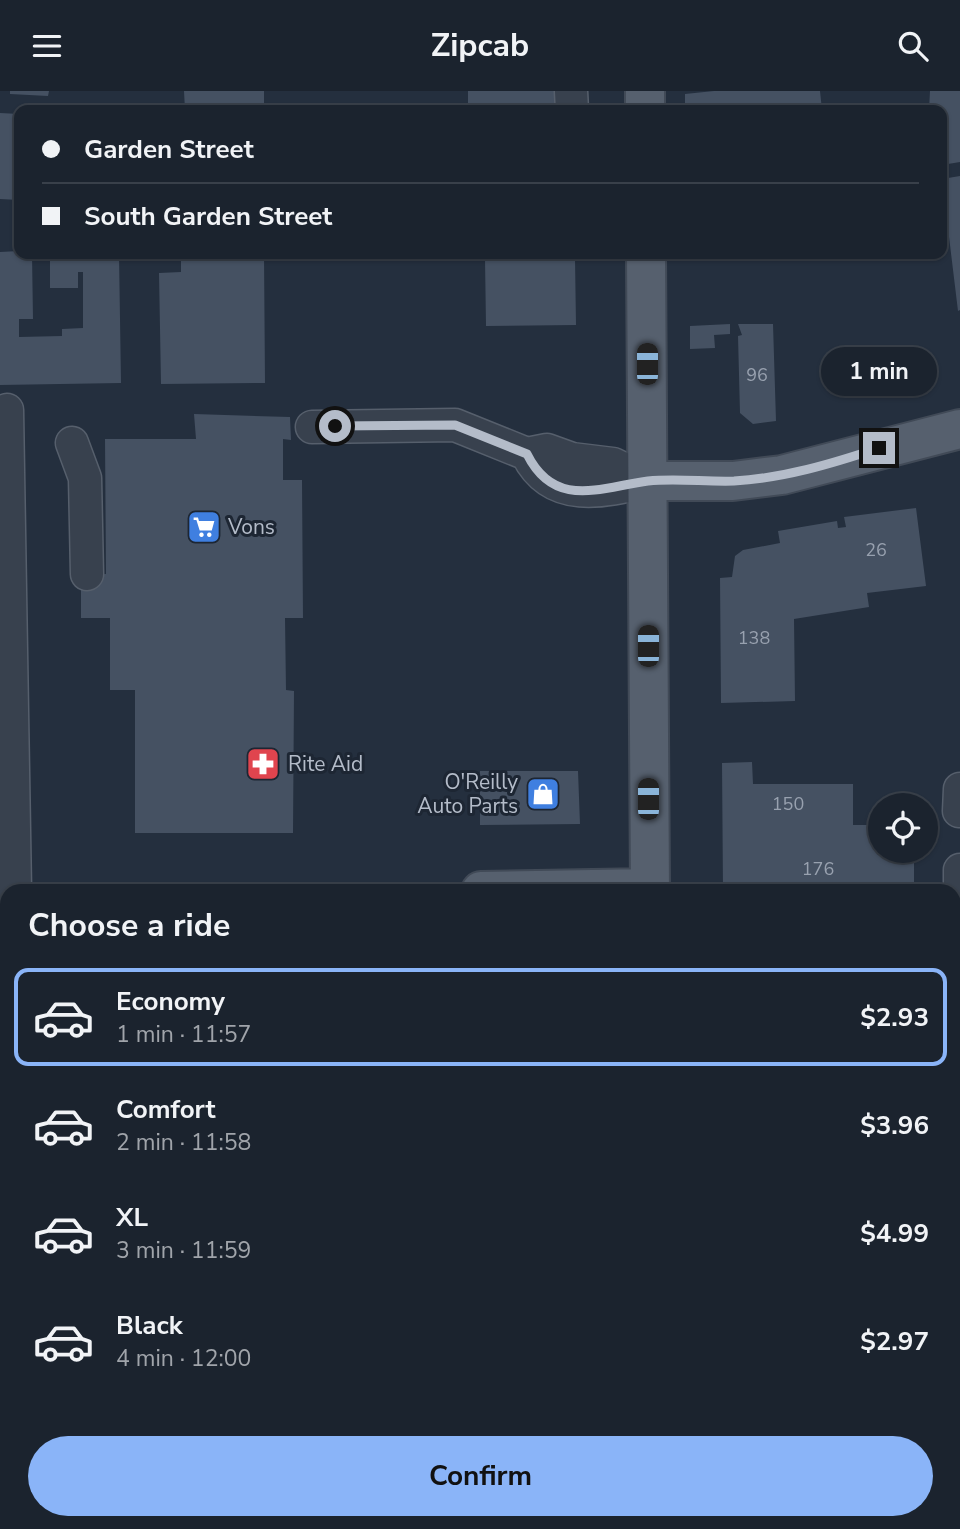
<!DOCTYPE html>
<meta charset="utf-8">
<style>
:root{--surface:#1b232e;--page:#282f3a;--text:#f1f3f6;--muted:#a0a4aa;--line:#39404a;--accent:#8ab4f8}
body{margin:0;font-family:"Nunito Sans",sans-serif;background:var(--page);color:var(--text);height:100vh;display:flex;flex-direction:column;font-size:26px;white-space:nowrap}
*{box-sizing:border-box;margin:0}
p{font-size:23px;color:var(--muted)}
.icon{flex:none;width:38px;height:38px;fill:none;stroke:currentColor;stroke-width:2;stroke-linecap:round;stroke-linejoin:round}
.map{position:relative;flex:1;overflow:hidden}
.side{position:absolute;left:0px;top:793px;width:961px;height:646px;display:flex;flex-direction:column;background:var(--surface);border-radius:21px 21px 0 0;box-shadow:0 2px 5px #0004,0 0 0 2px var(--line)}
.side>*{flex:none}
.hud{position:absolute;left:14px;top:14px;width:933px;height:154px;border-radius:14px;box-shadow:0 2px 5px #0004,0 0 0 2px var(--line);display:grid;align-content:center;height:154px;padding:0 28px;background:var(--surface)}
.fabs{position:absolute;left:868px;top:702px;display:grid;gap:14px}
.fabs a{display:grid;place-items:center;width:70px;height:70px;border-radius:50%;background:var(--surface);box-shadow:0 2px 5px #0004,0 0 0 2px var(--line);font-size:35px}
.end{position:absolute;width:32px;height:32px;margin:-16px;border:9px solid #b4bcc9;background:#111;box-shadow:0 0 0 4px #111}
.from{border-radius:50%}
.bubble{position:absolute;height:49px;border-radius:24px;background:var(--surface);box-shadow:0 2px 5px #0004,0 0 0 2px var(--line);font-size:23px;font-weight:700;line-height:49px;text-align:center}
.car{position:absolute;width:21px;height:42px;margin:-21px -10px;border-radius:9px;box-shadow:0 0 5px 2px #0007;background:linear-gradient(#222 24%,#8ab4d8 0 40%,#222 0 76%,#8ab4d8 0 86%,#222 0)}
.hud b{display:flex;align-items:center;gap:24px;height:66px;font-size:26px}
.hud b+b{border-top:2px solid var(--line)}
.hud i{width:18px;height:18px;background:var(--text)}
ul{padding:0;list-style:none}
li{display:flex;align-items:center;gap:21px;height:98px;margin:0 14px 10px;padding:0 14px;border:4px solid transparent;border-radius:14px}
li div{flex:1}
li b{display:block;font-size:26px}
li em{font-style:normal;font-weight:700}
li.on{border-color:var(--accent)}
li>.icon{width:63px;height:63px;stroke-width:1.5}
h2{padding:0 28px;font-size:32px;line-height:84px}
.cta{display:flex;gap:14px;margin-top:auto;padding:14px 28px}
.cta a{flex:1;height:80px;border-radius:42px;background:var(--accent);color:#111;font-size:28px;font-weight:700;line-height:80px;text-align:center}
header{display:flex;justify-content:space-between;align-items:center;height:91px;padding:0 28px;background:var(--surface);font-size:32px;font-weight:700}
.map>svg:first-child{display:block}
.green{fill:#263c3f}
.building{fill:#455162}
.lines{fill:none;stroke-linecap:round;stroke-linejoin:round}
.minor-casing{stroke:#565f6c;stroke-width:35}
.major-casing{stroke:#414a57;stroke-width:42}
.highway-casing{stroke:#434c59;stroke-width:42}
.minor{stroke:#38414e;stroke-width:32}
.major{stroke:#56606e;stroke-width:38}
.highway{stroke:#746855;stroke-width:38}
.route{stroke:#b4bcc9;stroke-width:9}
.labels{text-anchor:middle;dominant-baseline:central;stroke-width:6;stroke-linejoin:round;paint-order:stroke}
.number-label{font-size:18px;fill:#98a1af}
.poi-label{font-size:21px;fill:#b4bcc9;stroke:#1d2633;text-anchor:start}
</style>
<header><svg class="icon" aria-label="menu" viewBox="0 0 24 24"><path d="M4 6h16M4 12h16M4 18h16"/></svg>Zipcab<svg class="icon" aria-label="search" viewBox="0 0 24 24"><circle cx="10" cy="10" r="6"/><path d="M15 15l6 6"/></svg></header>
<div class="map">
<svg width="960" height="1438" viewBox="0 0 960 1438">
<rect width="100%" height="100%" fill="#242f3e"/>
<!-- green -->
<path class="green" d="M960 1361V1431L920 1438H734V1432H954V1363Z"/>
<!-- building -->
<path class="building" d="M10 0H49L48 5 10 3Z
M184 0H264V19H185Z
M468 0H560L561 16 555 19H468Z
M714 0H820L822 19H685V3Z
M930 0H960V71L942 74V19H929Z
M0 22 19 23V109L0 108Z
M960 85V219L958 220 942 88Z
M19 160 32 163 33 228H19V246L62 245V238L83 237V181H78V197H50V163H119L121 292 0 294V161Z
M181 163H264L265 292 161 293 159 182 181 181Z
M689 163H782L783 165 689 167Z
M575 167 576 234 486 235 485 168Z
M730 233V243L714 244 715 257 690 258V235Z
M738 233H773L776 330 753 333 740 322 738 245 742 244Z
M194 323 290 326 291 349 283 348V389H302L303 527H285L286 599 294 600 293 742H135V599H110V527H81V484L106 483 105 348H196Z
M916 417 926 495 867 502 869 516 794 528 795 610 721 612 720 487 732 486 735 465 743 459 780 452 778 440 837 430 838 437 846 436 844 426Z
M752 671 753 693H853V734H880V760H914V796L723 800 722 672Z
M480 680H578L580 733 480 734Z
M960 1178V1239L959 1240 954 1212V1180Z
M960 1282V1313L954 1314V1283Z"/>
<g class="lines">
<defs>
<path id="minor" d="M571 0 572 19
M7 319 15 800
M312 336 455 334 527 363 547 359 572 368 613 373 648 390
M72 352 85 387 87 483
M527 363C552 413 603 401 648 390
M959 720 960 698
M960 779V793
M954 859 960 858"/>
<path id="major" d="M645 0V19
M646 163 650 800
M648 390H733L782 384 960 338
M481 800 649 797
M647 1432V1438
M678 1432V1438"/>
<path id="highway" d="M0 1038 7 1031
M0 1105 7 1097"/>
</defs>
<!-- minor casing -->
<use href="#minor" class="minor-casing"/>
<!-- major casing -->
<use href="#major" class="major-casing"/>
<!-- highway casing -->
<use href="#highway" class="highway-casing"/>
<!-- minor -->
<use href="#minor" class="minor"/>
<!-- major -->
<use href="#major" class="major"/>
<!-- highway -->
<use href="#highway" class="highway"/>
</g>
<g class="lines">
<!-- route -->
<path class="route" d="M335 335 455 334 527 363C555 419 601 396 648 390 676 387 706 391 734 390 784 387 831 373 879 357"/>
</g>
<!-- icons -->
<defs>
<symbol id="supermarket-square" viewBox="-11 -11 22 22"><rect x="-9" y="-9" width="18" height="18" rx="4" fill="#3f7fe0" stroke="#1d2633"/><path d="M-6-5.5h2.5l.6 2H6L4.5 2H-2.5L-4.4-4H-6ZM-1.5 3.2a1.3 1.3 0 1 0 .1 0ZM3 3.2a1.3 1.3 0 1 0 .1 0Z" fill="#fff"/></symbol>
<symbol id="pharmacy-square" viewBox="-11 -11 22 22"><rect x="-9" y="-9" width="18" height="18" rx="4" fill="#e0444e" stroke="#1d2633"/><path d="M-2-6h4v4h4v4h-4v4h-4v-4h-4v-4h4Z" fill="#fff"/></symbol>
<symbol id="shop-square" viewBox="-11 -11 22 22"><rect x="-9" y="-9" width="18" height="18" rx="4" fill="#3f7fe0" stroke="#1d2633"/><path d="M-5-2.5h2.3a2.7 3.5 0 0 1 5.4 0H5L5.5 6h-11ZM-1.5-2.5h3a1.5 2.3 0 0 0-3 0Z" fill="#fff"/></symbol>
</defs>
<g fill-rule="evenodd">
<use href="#supermarket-square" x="185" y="417" width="38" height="38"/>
<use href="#pharmacy-square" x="244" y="654" width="38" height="38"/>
<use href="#shop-square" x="524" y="684" width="38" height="38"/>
</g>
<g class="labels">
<!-- number labels -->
<g class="number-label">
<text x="757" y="284">96</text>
<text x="876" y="459">26</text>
<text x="754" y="547">138</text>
<text x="788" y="713">150</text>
<text x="818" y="778">176</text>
</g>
<!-- poi labels -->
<g class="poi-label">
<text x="228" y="436">Vons</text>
<text x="288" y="673">Rite Aid</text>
<text x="518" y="691" text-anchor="end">O'Reilly<tspan x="518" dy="24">Auto Parts</tspan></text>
</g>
</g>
</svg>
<div class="fabs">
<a><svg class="icon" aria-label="locate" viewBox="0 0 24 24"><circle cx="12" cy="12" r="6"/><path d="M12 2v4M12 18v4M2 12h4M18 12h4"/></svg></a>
</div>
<i class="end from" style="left:335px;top:335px"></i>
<i class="end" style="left:879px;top:357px"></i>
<div class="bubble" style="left:821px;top:256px;width:116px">1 min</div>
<i class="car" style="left:647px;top:273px;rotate:0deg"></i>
<i class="car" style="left:648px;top:555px;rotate:0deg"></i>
<i class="car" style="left:648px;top:708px;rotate:0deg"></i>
<div class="hud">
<b><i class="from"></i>Garden Street</b>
<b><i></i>South Garden Street</b>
</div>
<section class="side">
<h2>Choose a ride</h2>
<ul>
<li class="on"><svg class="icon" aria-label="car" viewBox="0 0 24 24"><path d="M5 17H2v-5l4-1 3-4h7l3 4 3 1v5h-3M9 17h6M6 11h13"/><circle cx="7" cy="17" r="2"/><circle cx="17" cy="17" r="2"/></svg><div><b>Economy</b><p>1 min · 11:57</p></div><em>$2.93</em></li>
<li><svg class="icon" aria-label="car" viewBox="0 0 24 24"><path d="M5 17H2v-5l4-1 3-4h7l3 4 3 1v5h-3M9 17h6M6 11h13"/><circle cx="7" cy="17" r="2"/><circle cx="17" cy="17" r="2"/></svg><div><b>Comfort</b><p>2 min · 11:58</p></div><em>$3.96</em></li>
<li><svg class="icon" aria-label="car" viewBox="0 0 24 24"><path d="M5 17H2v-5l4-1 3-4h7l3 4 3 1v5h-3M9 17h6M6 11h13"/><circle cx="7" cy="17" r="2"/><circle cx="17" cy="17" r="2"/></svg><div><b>XL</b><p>3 min · 11:59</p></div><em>$4.99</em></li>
<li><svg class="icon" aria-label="car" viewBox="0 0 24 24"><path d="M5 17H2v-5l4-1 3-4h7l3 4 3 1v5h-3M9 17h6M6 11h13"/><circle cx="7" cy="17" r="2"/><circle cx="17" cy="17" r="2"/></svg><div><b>Black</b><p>4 min · 12:00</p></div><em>$2.97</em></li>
</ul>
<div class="cta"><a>Confirm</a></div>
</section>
</div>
